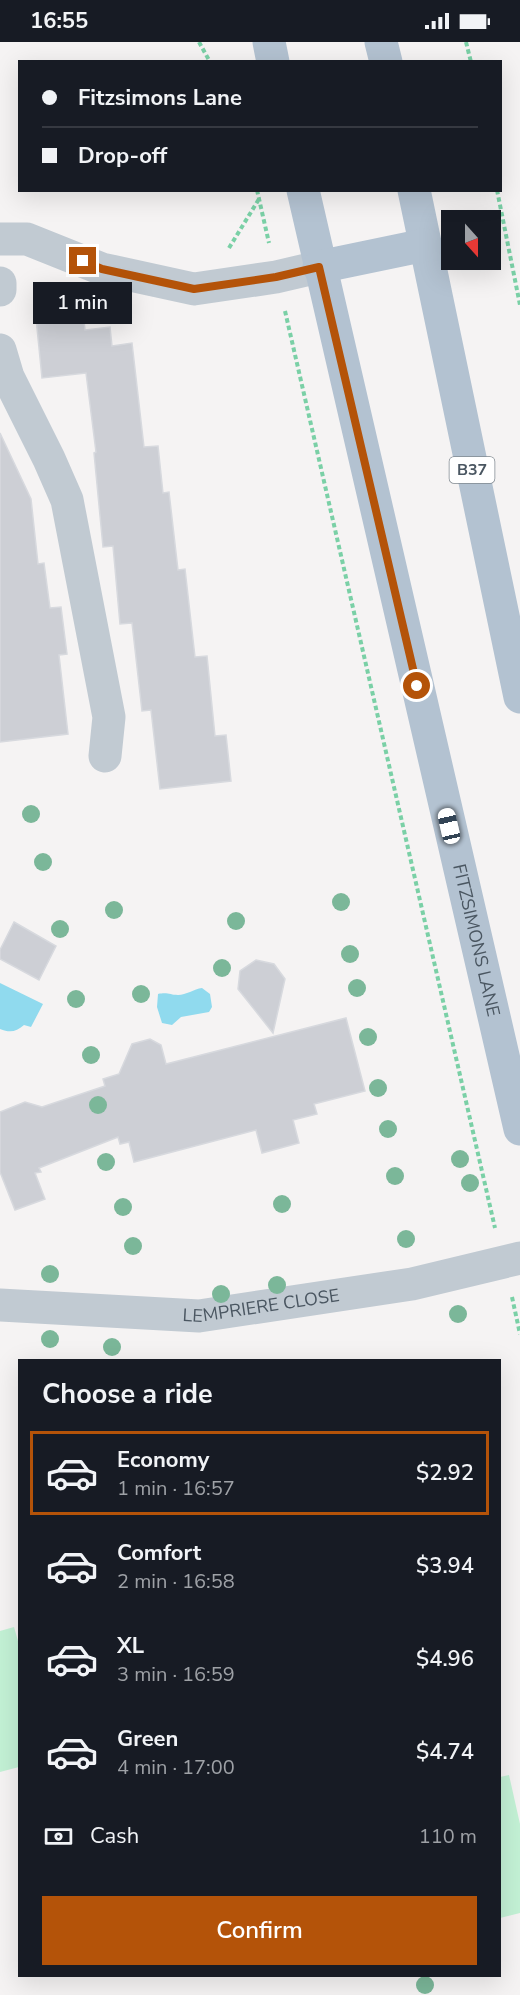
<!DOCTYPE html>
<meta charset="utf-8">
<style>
:root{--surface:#171b24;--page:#20242c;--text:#f1f3f6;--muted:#9ea1a6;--line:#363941;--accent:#b45309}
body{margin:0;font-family:"Nunito Sans",sans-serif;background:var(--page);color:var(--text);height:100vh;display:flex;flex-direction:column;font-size:22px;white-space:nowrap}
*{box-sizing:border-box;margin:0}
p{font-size:20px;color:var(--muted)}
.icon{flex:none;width:33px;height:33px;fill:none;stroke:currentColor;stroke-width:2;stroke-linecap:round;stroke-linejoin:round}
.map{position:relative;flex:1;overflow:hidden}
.details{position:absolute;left:18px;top:1317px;width:483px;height:618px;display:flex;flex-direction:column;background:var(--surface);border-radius:0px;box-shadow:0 6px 24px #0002}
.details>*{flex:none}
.top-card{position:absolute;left:18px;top:18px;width:484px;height:132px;border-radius:0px;box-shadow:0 6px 24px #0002;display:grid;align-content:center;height:132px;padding:0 24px;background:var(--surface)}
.needle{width:39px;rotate:159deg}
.tools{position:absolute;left:441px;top:168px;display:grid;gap:12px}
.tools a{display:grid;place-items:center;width:60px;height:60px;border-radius:0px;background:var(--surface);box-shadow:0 6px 24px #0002;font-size:30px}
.end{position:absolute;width:27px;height:27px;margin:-14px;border:8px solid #b45309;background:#fff;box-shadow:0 0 0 3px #fff}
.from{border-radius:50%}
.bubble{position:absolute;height:42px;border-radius:0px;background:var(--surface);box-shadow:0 6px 24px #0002;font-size:20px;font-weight:600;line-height:42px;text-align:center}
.car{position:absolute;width:18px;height:36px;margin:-18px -9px;border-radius:8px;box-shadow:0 0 4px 2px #0007;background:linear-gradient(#fff 24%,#345 0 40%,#fff 0 76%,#345 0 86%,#fff 0)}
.top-card b{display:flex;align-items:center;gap:21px;height:57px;font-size:22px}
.top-card b+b{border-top:2px solid var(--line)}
.top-card i{width:15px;height:15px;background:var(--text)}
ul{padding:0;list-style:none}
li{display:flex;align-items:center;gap:18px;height:84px;margin:0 12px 9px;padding:0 12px;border:3px solid transparent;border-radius:0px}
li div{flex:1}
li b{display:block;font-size:22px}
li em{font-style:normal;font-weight:600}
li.active{border-color:var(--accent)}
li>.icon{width:54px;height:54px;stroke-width:1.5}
h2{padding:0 24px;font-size:27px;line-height:72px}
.pay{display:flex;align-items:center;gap:15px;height:66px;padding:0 24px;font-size:22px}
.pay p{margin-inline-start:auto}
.primary-button{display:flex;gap:12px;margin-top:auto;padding:12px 24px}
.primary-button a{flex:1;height:69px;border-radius:0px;background:var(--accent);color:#fff;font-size:24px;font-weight:600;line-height:69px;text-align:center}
.status{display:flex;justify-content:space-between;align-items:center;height:42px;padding:0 30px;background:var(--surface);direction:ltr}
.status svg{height:16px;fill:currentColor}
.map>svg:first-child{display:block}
.green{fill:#c3f1d5}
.water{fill:#90daee}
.building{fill:#cdcfd5;stroke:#d7d9de;stroke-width:1.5}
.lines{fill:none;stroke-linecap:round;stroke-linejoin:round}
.path{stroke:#7ad0a6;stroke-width:4;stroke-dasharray:4.5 3;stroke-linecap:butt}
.minor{stroke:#c1cad2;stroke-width:33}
.major{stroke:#b3c2d1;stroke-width:33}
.tree{fill:#7bb799}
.route{stroke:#b45309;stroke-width:8}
.labels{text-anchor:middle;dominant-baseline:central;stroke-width:5;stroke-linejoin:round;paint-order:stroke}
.shield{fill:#fff;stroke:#808990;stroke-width:1.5}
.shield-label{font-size:16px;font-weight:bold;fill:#4a5661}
.street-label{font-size:18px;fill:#4a5661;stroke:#fff}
</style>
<div class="status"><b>16:55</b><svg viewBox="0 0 49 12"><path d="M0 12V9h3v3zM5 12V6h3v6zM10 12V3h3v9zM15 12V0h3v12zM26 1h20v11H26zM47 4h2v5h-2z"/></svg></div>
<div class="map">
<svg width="520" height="1953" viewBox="0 0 520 1953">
<rect width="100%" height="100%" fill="#f5f3f3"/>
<!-- green -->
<path class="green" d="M14 1585 20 1606 19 1725 0 1730V1589Z
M509 1733 520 1782V1871L500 1876V1735Z"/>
<!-- water -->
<path class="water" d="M0 941 43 962 31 985 24 983C16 990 10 991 0 987Z
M202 946 210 952 212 965 209 970 181 975 172 983 162 981 157 965 158 952C168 950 170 953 178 953 186 953 194 947 202 946Z"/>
<!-- building -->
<path class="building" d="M82 261 85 288 110 285 112 304 132 301 144 405 158 404 163 451 169 450 178 528 185 527 195 615 207 614 215 694 226 693 231 739 160 747 151 668 142 669 132 581 120 582 113 504 103 505 94 411 96 410 86 331 42 336 35 266Z
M0 391 31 457 38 522 44 521 50 566 61 565 67 612 59 613 68 692 0 700Z
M14 880 56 904 39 938 0 917V908Z
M256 918 274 922 285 937 273 991 238 947 240 929Z
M346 976 365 1049 314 1062 317 1072 293 1078 299 1101 262 1111 256 1088 134 1120 129 1100 120 1102 118 1095 39 1126 41 1130 35 1131 45 1157 15 1168 0 1130V1070L25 1060 42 1065 105 1044 103 1037 119 1032 132 1002 150 997 161 1003 166 1022Z"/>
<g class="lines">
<!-- path -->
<path class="path" d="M199 0 210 20
M466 0 471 20
M257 148 269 201
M497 148 520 263
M229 206 259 157
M285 269 495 1186
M512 1255 520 1292"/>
<!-- minor -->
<g class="minor">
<path d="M0 197H27L102 227 194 247 276 235 319 225"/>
<path d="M0 241V248"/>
<path d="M0 308 8 335 49 417 67 458 109 675 105 714"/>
<path id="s1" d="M0 1263 199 1274 412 1242 520 1216"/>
</g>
<!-- major -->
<g class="major">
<path d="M269 0 273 20"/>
<path d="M381 0 386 20"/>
<path id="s2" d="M303 148 520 1087"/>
<path d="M414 148 520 655"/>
<path d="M319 225 425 203"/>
</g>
</g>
<!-- trees -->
<g class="tree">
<circle cx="31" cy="772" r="9"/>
<circle cx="43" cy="820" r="9"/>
<circle cx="341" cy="860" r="9"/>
<circle cx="114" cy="868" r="9"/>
<circle cx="236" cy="879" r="9"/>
<circle cx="60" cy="887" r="9"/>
<circle cx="350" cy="912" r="9"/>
<circle cx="222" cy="926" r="9"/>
<circle cx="357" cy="946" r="9"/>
<circle cx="141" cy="952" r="9"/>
<circle cx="76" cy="957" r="9"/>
<circle cx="368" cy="995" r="9"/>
<circle cx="91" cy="1013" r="9"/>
<circle cx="378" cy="1046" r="9"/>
<circle cx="98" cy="1063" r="9"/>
<circle cx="388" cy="1087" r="9"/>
<circle cx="460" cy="1117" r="9"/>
<circle cx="106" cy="1120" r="9"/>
<circle cx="395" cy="1134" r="9"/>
<circle cx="470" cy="1141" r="9"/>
<circle cx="282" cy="1162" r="9"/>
<circle cx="123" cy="1165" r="9"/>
<circle cx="406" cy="1197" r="9"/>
<circle cx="133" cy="1204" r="9"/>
<circle cx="50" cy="1232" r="9"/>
<circle cx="277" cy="1243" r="9"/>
<circle cx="221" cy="1252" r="9"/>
<circle cx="458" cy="1272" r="9"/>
<circle cx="50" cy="1297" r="9"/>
<circle cx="112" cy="1305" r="9"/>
<circle cx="425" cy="1943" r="9"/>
</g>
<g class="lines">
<!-- route -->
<path class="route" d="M83 219 102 227 194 247 276 235 319 225 417 644"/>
</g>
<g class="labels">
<!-- shield labels -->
<rect class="shield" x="449.5" y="415" width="45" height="26" rx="4.5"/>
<g class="shield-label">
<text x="472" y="428">B37</text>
</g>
<!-- street labels -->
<g class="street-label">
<text stroke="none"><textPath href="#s2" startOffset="770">FITZSIMONS LANE</textPath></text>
<text stroke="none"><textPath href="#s1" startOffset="262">LEMPRIERE CLOSE</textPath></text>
</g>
</g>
</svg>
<div class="tools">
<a><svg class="needle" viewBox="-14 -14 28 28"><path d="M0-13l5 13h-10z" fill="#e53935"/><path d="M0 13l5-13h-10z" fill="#9ea1a6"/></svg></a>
</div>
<i class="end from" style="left:417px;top:644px"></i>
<i class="end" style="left:83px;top:219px"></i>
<div class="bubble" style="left:33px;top:240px;width:99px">1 min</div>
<i class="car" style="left:449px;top:784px;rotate:347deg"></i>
<div class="top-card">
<b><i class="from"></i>Fitzsimons Lane</b>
<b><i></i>Drop-off</b>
</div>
<section class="details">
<h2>Choose a ride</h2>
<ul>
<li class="active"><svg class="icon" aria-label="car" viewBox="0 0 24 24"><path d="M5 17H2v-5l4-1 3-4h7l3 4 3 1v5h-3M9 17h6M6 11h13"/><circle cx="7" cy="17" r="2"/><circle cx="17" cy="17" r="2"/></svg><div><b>Economy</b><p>1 min · 16:57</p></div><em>$2.92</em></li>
<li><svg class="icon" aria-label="car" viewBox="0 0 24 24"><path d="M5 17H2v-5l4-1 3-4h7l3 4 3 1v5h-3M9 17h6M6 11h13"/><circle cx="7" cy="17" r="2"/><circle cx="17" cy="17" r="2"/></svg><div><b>Comfort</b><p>2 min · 16:58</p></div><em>$3.94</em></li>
<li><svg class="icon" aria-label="car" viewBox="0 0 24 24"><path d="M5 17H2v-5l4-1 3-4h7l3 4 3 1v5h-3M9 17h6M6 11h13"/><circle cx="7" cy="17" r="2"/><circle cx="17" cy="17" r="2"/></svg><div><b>XL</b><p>3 min · 16:59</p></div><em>$4.96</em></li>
<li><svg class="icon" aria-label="car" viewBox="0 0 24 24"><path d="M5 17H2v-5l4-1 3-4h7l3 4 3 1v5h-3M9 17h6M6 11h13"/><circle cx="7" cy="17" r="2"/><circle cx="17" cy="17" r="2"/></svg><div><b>Green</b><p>4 min · 17:00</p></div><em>$4.74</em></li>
</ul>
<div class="pay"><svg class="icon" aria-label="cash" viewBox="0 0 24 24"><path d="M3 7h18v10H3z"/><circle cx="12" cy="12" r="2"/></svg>Cash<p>110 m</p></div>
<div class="primary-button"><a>Confirm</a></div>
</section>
</div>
